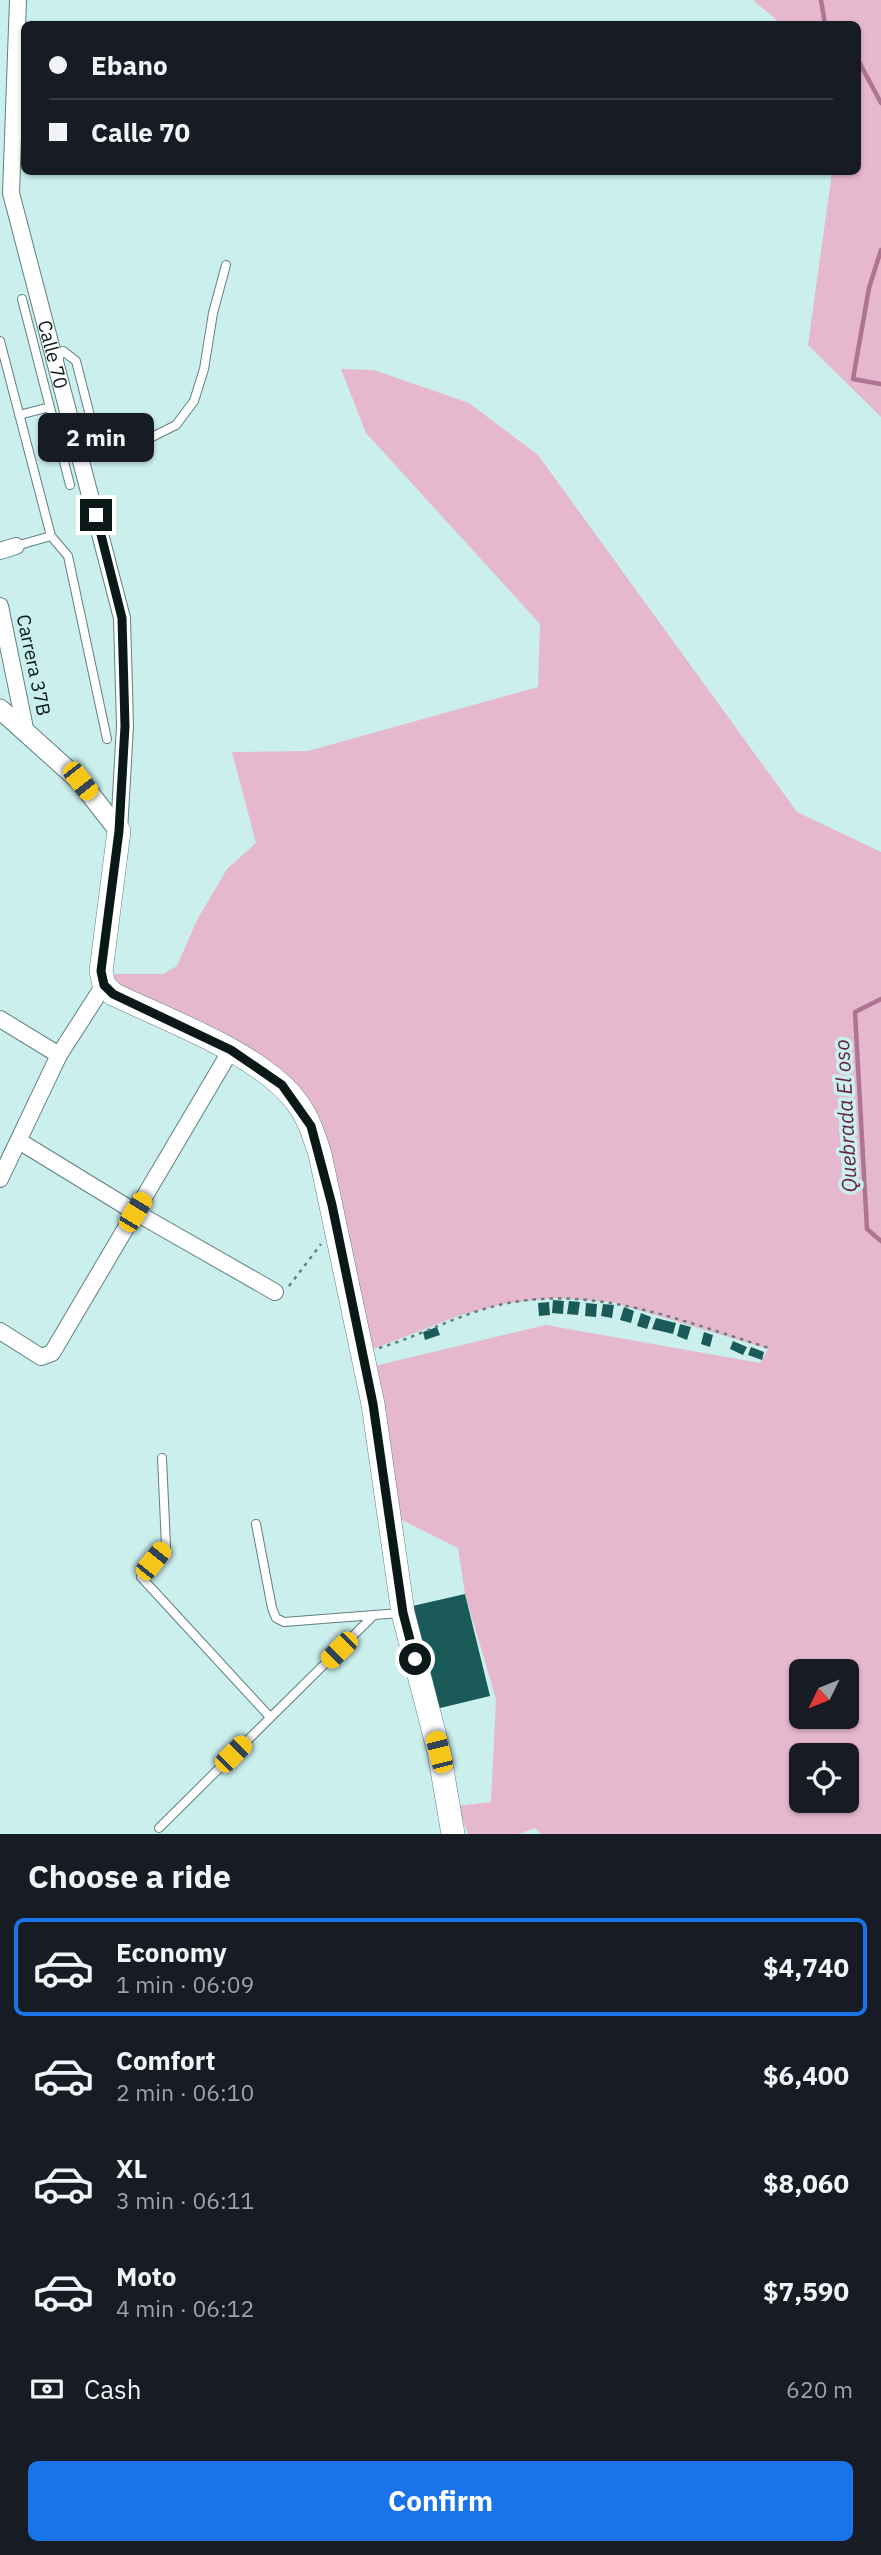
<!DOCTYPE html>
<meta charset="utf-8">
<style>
:root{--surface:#171b24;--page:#242831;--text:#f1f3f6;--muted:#9ea1a6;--line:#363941;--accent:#1a73e8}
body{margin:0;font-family:"IBM Plex Sans",sans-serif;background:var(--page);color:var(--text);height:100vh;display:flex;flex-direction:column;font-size:26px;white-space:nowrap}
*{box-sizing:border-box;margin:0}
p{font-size:23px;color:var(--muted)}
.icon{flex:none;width:38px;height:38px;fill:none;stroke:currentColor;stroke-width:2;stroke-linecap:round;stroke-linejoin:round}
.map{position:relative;height:1834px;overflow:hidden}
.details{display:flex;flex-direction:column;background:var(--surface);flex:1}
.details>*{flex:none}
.banner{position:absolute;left:21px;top:21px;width:840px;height:154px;border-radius:10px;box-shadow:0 2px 5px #0004;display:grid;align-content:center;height:154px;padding:0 28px;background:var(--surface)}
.needle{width:46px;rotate:227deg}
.buttons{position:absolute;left:789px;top:1659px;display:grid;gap:14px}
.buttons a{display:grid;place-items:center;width:70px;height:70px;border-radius:10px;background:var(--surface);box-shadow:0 2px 5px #0004;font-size:35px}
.end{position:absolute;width:32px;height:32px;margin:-16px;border:9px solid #0b1818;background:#fff;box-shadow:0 0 0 4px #fff}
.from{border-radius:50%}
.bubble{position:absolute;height:49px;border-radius:10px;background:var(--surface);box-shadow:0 2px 5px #0004;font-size:23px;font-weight:700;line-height:49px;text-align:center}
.car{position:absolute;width:21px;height:42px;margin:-21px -10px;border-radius:9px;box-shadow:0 0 5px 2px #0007;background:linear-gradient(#f5c518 24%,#345 0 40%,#f5c518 0 76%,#345 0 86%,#f5c518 0)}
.banner b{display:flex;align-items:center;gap:24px;height:66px;font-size:26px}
.banner b+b{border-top:2px solid var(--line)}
.banner i{width:18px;height:18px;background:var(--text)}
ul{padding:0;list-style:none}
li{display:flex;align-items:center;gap:21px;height:98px;margin:0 14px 10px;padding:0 14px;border:4px solid transparent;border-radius:10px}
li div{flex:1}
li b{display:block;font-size:26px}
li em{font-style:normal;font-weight:700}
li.selected{border-color:var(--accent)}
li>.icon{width:63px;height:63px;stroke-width:1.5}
h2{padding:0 28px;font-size:32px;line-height:84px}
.pay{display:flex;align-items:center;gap:18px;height:77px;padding:0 28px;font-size:26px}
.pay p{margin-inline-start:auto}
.button{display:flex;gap:14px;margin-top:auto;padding:14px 28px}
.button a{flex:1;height:80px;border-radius:10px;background:var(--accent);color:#fff;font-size:28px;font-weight:700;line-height:80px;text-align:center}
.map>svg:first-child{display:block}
.green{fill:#e6b8ce;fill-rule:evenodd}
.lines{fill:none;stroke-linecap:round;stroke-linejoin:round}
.stream{stroke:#ae7592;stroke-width:4.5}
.building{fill:#1a5b5a}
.service-casing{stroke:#608180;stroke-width:10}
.minor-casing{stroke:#608180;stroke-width:18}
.tertiary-casing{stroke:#608180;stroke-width:21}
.secondary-casing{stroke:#608180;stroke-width:24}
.path{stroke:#667f7e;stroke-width:2.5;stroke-dasharray:3.5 5;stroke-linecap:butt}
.service{stroke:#fff;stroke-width:8}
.minor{stroke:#fff;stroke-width:16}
.tertiary{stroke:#fff;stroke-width:19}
.secondary{stroke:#fff;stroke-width:23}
.route{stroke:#0b1818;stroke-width:9}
.labels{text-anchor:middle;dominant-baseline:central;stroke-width:7;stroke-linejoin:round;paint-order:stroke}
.street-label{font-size:19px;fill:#0b1818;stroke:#caefed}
.water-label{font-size:21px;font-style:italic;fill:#641f47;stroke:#caefed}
</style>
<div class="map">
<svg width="881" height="1834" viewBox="0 0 881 1834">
<rect width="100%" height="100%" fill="#caefed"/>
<!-- green -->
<path class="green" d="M753 0H881V417L808 345 832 172H858V24H781Z
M341 369 374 370 469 403 538 455 797 812 881 852V1834H541L535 1828 519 1834H468L457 1806 491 1802 496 1699 465 1594 458 1548 388 1513 298 1103 157 1015 106 974H163L177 966 197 920 227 869 256 843 232 752 308 751 538 687 540 624 366 433ZM556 1298 612 1302 768 1349 760 1363 546 1325 366 1368 363 1353 458 1316 502 1304ZM802 1671H847V1717H802ZM802 1755H847V1801H802Z"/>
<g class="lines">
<!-- stream -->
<path class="stream" d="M821 0 825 24
M858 60 881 103
M881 250 869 288 853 379 881 384
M881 999 855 1012 867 1229 881 1241"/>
</g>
<!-- building -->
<path class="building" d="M553 1300 564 1301 563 1314 552 1313Z
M569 1301 580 1302 578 1315 567 1314Z
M549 1302 550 1315 539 1316 538 1303Z
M586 1303 597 1304 596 1317 585 1316Z
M603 1304 614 1305 612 1318 601 1316Z
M624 1307 634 1311 631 1323 620 1320Z
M641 1313 651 1317 647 1329 637 1326Z
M656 1318 676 1323 673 1334 652 1329Z
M680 1324 691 1327 687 1340 677 1336Z
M437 1327 440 1335 425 1340 423 1332Z
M704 1332 713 1335 710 1347 701 1344Z
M733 1341 747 1347 743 1355 730 1349Z
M751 1347 764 1352 762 1360 748 1355Z
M465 1594 490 1696 436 1709 408 1607Z"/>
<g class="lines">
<defs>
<path id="service" d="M22 299 70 485
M0 341 51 536 68 556 107 739
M56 361 63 351 76 361 96 439C102 450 107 454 120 453L176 425 194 401 204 369 213 313 226 265
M19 415 50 407
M16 546 51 536
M162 1458 166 1546 141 1577 270 1717
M256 1524 272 1608 276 1618 284 1622 400 1613
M159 1828 373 1616"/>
<g id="minor">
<path id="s1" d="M18 0 11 193 122 618 125 726 119 831"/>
<path d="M0 551 16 546"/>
<path d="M0 606 26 733"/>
<path d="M0 1019 59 1055"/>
<path d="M19 1141 135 1212 275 1292"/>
<path d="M0 1179 59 1055 104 985"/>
<path d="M0 1331 41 1357 52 1353 231 1050"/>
</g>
<path id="tertiary" d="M0 709 80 781 119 831"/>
<path id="secondary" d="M119 831 101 971 104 985 113 994C167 1020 264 1055 298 1104 309 1119 314 1136 320 1154L373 1404 403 1613 439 1752 453 1834"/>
</defs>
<!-- service casing -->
<use href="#service" class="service-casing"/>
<!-- minor casing -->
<use href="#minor" class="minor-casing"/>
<!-- tertiary casing -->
<use href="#tertiary" class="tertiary-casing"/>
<!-- secondary casing -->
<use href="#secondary" class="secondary-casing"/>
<!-- path -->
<path class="path" d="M289 1286 321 1244
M379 1348C420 1336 457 1315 499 1305 592 1283 682 1321 769 1348"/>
<!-- service -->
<use href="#service" class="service"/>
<!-- minor -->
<use href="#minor" class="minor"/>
<!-- tertiary -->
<use href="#tertiary" class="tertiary"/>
<!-- secondary -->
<use href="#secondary" class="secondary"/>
</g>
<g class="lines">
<!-- route -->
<path class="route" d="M96 515 122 618 125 726 119 831 101 971 104 985 113 994 231 1050 282 1085 311 1126 332 1205 373 1404 403 1613 415 1659"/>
</g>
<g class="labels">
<!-- street labels -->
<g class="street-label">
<text stroke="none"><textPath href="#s1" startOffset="360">Calle 70</textPath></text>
<text transform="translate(34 665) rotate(78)">Carrera 37B</text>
</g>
<!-- water labels -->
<g class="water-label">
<text transform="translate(845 1116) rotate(-93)">Quebrada El oso</text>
</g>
</g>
</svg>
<div class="buttons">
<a><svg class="needle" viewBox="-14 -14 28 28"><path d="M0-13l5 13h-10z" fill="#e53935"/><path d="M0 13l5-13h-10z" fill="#9ea1a6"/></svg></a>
<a><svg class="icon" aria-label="locate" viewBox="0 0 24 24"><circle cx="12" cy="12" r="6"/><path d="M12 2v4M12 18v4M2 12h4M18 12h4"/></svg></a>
</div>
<i class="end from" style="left:415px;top:1659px"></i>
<i class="end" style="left:96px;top:515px"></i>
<div class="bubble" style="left:38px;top:413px;width:116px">2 min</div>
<i class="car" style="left:80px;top:781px;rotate:142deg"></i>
<i class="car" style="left:135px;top:1212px;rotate:31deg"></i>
<i class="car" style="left:153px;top:1561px;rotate:39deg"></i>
<i class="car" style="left:339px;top:1650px;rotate:225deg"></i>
<i class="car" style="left:439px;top:1752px;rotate:346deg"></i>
<i class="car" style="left:233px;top:1754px;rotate:45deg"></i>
<div class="banner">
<b><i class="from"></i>Ebano</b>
<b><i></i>Calle 70</b>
</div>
</div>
<section class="details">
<h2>Choose a ride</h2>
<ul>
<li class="selected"><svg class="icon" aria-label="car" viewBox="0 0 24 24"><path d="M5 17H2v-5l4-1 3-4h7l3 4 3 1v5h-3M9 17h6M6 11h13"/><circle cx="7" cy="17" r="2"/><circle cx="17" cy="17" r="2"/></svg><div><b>Economy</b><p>1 min · 06:09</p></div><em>$4,740</em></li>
<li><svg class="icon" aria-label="car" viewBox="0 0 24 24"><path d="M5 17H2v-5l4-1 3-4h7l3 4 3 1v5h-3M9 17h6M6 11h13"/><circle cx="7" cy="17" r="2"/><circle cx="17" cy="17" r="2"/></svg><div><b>Comfort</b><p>2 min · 06:10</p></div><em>$6,400</em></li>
<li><svg class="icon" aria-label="car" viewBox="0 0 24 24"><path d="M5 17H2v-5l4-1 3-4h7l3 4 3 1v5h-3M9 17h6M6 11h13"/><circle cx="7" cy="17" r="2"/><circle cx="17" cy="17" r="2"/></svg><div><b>XL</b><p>3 min · 06:11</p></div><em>$8,060</em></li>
<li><svg class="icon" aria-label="car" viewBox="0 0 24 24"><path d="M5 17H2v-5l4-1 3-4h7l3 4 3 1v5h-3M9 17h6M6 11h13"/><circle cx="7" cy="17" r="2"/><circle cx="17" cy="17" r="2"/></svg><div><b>Moto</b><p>4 min · 06:12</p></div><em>$7,590</em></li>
</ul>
<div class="pay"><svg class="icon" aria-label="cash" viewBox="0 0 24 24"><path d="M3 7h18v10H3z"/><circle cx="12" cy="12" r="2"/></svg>Cash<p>620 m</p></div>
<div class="button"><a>Confirm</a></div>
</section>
